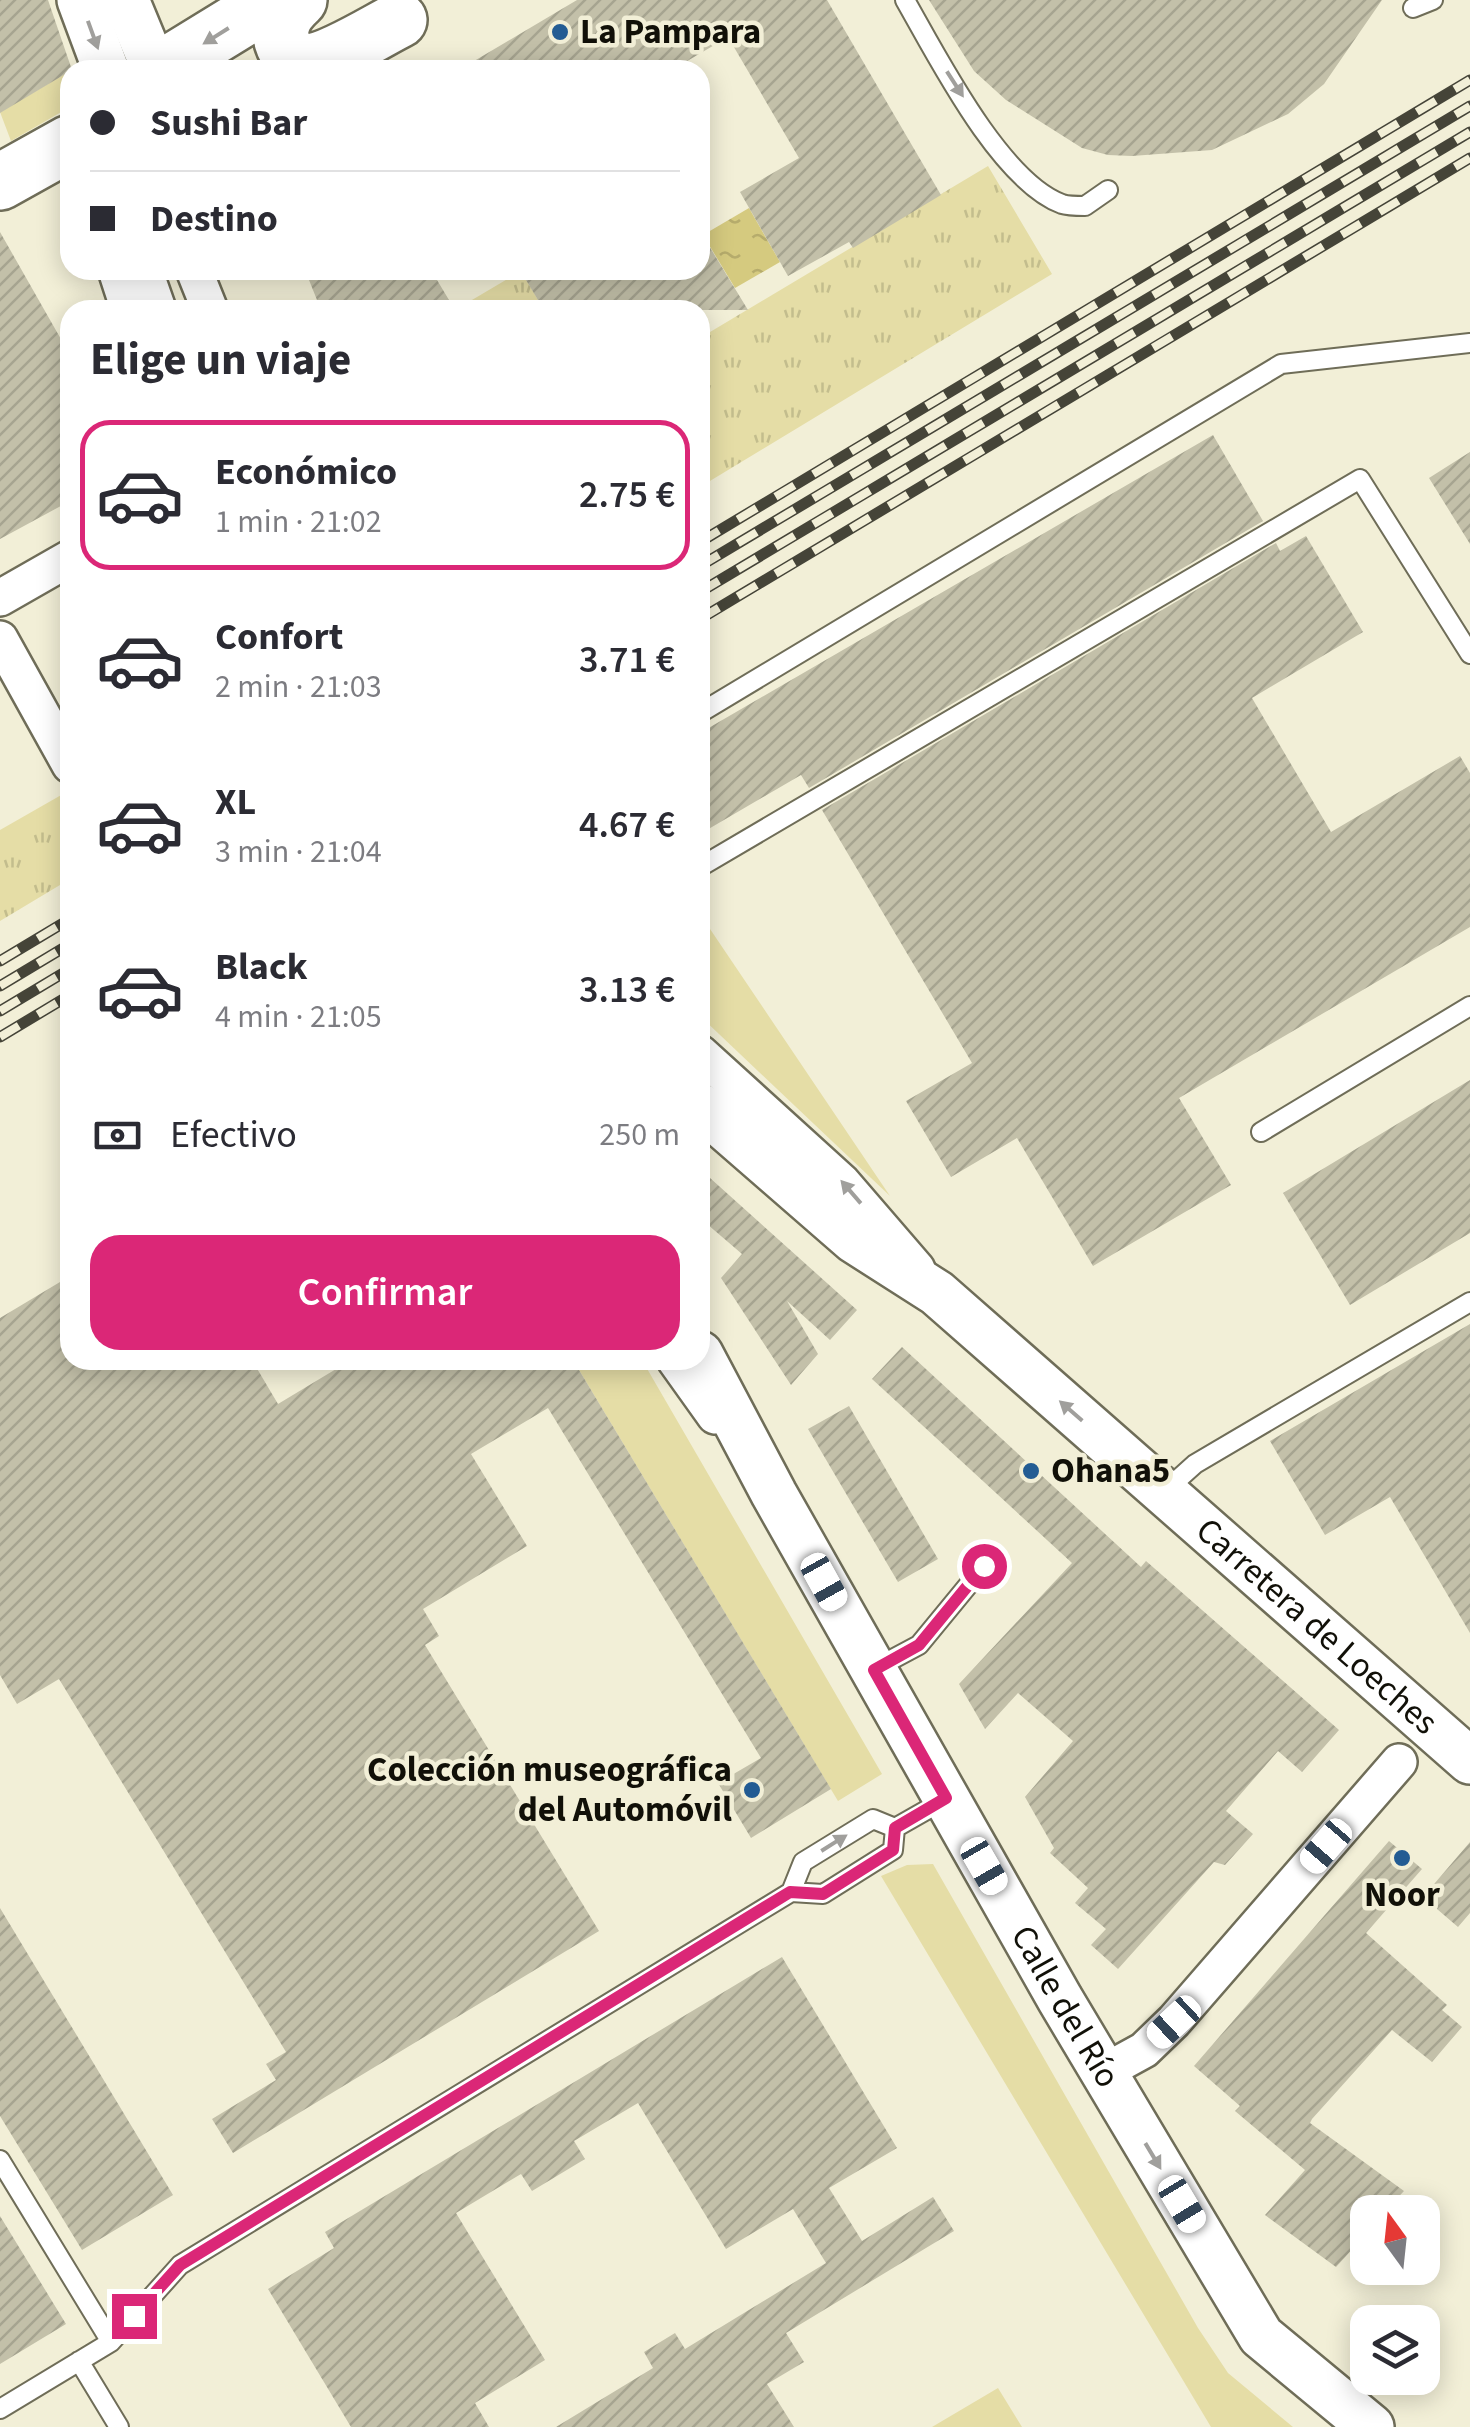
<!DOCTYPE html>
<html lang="es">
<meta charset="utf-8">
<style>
:root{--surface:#fff;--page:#f7f7f7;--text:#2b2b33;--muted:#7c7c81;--line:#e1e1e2;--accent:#db2777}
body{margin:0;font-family:"Source Sans 3",sans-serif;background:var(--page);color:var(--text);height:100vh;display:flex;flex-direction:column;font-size:38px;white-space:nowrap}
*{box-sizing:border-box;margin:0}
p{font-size:32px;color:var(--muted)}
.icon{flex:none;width:55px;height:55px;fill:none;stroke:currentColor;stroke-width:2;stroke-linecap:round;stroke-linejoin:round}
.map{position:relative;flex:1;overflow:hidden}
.sheet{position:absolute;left:60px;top:300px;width:650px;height:1070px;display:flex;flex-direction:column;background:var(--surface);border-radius:30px;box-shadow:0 5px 25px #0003}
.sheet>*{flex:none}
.top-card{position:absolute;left:60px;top:60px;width:650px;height:220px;border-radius:30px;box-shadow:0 5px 25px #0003;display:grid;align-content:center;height:220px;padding:0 30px;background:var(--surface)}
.needle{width:65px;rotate:345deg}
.fabs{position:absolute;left:1350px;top:2195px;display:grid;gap:20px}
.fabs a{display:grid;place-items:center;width:90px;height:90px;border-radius:20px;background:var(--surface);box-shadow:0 5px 25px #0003;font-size:50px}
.end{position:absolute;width:45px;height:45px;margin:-22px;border:12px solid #db2777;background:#fff;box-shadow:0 0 0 5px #fff}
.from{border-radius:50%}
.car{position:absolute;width:30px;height:60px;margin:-30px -15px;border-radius:12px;box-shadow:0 0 8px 2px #0007;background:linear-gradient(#fff 24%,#345 0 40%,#fff 0 76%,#345 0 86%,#fff 0)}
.top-card b{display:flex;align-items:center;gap:35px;height:95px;font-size:38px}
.top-card b+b{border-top:2px solid var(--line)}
.top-card i{width:25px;height:25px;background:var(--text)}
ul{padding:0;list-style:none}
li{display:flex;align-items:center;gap:30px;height:150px;margin:0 20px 15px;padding:0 10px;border:5px solid transparent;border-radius:30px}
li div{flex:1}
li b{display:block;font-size:38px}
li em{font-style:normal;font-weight:600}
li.on{border-color:var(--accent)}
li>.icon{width:90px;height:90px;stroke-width:1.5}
h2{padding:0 30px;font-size:45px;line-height:120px}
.pay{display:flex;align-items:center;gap:25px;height:110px;padding:0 30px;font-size:38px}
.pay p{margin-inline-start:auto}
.action{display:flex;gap:20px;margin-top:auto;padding:20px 30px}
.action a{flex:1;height:115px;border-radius:30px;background:var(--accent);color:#fff;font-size:40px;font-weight:600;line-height:115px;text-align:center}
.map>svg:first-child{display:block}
.green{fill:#e5dda6}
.park{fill:url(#park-tufts)}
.water{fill:url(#water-ripples)}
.building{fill:url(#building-hatch)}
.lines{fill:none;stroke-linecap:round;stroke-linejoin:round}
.service-casing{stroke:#6f6d58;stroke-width:22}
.minor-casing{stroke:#6f6d58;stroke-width:40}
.tertiary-casing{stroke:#6f6d58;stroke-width:50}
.primary-casing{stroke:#6f6d58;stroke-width:60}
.service{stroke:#fff;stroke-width:18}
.minor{stroke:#fff;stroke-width:35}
.tertiary{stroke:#fff;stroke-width:45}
.primary{stroke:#fff;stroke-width:55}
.rail-casing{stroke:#454438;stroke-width:11}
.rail{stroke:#f2efd7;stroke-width:8;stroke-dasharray:22;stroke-linecap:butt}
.oneway{fill:#a09f9c}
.route{stroke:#db2777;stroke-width:12}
.poi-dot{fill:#235c93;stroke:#f2efd7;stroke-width:4}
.labels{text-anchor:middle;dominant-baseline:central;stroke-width:9;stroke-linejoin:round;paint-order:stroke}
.poi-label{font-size:35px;font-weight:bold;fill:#111008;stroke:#f2efd7;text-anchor:start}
.street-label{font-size:35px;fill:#111008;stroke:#f2efd7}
</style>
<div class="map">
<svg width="1470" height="2427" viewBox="0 0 1470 2427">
<defs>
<pattern id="park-tufts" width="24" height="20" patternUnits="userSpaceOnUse" patternTransform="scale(2.5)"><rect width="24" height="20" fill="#e5dda6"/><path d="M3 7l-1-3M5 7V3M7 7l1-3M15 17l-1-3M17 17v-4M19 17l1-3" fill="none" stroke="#c3bd8d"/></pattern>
<pattern id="water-ripples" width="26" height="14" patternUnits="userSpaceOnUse" patternTransform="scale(2.5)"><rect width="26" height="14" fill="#d5ca7f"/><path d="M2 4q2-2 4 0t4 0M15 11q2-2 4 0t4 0" fill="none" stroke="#b6ac6c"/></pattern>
<pattern id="building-hatch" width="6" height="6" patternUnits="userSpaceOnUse" patternTransform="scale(2.5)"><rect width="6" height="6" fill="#c3c0a9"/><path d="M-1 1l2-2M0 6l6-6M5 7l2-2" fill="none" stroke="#a6a490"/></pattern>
</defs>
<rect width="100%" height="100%" fill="#f2efd7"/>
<!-- green -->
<path class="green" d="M70 71V107L11 141 0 112Z
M700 922 708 926 890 1196 700 1016Z
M573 1360H642L882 1774 838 1801Z
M933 1864 1198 2328 1228 2373 1293 2427H1211L881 1876 907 1865Z
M998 2388 1022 2427H932Z"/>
<!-- park -->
<path class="park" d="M988 166 1052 274 700 487V338Z
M521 271 544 310H455Z
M70 790V879L0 921V830Z"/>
<!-- water -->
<path class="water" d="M749 208 780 262 735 288 703 235Z"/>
<!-- building -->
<path class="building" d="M0 0H48L72 70 0 113Z
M577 0H827L941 195 853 248 849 242 788 276 740 192 799 158 728 37 672 70H459Z
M929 0H1382L1324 84 1288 114 1212 150 1132 156 1108 155 1082 148 1006 100 974 71Z
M700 231 748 310H544L520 270H700Z
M0 232 70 355V501L0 539Z
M305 270H431L455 310H321Z
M1213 435 1263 521 809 788 801 775 700 834V733Z
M1470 452V544L1429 478Z
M1306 536 1363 632 1252 698 1331 832 1460 756 1470 773V927L1179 1098 1231 1185 1093 1266 1017 1138 951 1177 906 1101 972 1063 822 810 1276 543 1280 551Z
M1470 1080V1233L1350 1305 1283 1193Z
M700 1169 857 1310 830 1340 787 1301 818 1354 791 1385 721 1278 742 1254 700 1218Z
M70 1276V1360H252L278 1404 351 1360H573L831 1789 751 1838 718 1783 761 1758 548 1408 471 1454 527 1546 423 1609 439 1636 425 1645 599 1931 233 2153 212 2119 276 2080 266 2064 286 2052 59 1679 17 1704 0 1675V1318Z
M1470 1324V1633L1390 1497 1325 1535 1270 1441Z
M902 1347 1141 1567 1146 1561 1339 1730 1302 1772 1278 1751 1226 1811 1253 1834 1225 1865 1214 1862 1118 1969 1091 1945 1106 1929 1075 1903 1088 1888 1050 1853 1054 1848 1025 1797 1073 1741 1018 1693 985 1729 959 1684 1072 1563 872 1379Z
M849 1406 938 1559 898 1582 808 1429Z
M1389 1841 1422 1869 1366 1933 1447 2005 1442 2010 1462 2027 1432 2062 1392 2030 1312 2119 1310 2123 1404 2191 1384 2212H1368V2232L1336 2267 1265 2215 1305 2170 1235 2111 1240 2106 1194 2066Z
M1470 1842V1913L1458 1927 1423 1897Z
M0 1908 173 2195 82 2250 0 2116Z
M782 1957 897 2148 829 2188 862 2241 933 2197 954 2231 786 2333 804 2362 767 2384 794 2427H556L653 2368 644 2352 675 2333 685 2349 826 2263 793 2209 726 2249 638 2103 574 2141 585 2159 532 2191 521 2174 456 2213 545 2360 475 2403 489 2427H351L268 2289 334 2248 325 2232Z
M0 2216 66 2324 0 2364Z"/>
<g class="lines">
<defs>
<path id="service" d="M905 0C937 56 1000 181 1062 204 1068 206 1078 206 1085 206L1108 190
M1413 8 1433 0
M700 713 1281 364 1470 343
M700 867 1360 479 1470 654
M1261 1132 1470 1006
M1165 1491 1195 1464 1470 1302
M874 1669 919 1645 984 1566
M895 1828 946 1799
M791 1892 803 1862 873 1819 895 1828
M0 2160 111 2342
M79 2361 119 2427
M0 2409 111 2342 180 2265 791 1892 823 1894 893 1850 895 1828"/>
<path id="minor" d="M116 270 129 310
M194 270 210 310
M0 598 70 558
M0 639 70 765
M700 1053 842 1182 917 1269
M675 1360 715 1416
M1102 2073 1144 2050 1174 2021 1399 1762"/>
<g id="tertiary">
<path d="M80 0 106 70"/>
<path d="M126 0 155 70"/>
<path d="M139 270 153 310"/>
<path id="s1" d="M700 1106 854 1240 937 1293 1470 1761"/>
<path id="s2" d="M700 1354 774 1494 1060 1999 1261 2336 1371 2427"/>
</g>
<path id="primary" d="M299 0C287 11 277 24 282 41 285 51 292 61 304 62 327 63 377 31 399 20
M159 70 273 0
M0 182 70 143"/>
</defs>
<!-- service casing -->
<use href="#service" class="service-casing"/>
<!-- minor casing -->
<use href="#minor" class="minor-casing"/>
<!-- tertiary casing -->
<use href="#tertiary" class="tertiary-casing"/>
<!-- primary casing -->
<use href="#primary" class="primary-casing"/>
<!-- service -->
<use href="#service" class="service"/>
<!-- minor -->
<use href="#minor" class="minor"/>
<!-- tertiary -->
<use href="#tertiary" class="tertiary"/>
<!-- primary -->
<use href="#primary" class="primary"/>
<defs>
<path id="rail" d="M700 542 1470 80
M700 566 1470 106
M700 592 1470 132
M700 619 1470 158
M0 961 70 919
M0 986 70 944
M0 1011 70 969
M0 1037 70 995"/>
</defs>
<!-- rail casing -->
<use href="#rail" class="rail-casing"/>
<!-- rail -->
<use href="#rail" class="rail"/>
</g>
<!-- one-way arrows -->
<defs><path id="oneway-solid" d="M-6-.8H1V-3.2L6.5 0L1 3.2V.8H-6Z" transform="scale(2.5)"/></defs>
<g class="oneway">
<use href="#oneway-solid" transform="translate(93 35) rotate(70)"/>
<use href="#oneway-solid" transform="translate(216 36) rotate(148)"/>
<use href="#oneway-solid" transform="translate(955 84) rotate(57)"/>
<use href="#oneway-solid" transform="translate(851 1192) rotate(-131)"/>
<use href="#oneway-solid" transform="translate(1071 1411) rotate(-139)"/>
<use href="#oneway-solid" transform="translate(834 1843) rotate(-32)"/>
<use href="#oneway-solid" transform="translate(1153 2156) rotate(59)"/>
</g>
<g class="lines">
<!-- route -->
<path class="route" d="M134 2316 180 2265 252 2221 790 1892 823 1894 893 1850 895 1828 946 1798 874 1670 919 1645 984 1566"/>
</g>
<!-- markers -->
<g class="poi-dot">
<circle cx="560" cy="32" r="10"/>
<circle cx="1031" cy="1471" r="10"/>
<circle cx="752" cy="1790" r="10"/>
<circle cx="1402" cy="1858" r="10"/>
</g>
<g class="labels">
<!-- poi labels -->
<g class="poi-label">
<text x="580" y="32">La Pampara</text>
<text x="1051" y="1471">Ohana5</text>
<text x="732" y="1770" text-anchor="end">Colección museográfica<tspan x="732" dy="40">del Automóvil</tspan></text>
<text x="1402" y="1895" text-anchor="middle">Noor</text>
</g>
<!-- street labels -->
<g class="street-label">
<text stroke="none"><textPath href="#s1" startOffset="808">Carretera de Loeches</textPath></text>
<text stroke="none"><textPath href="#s2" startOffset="748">Calle del Río</textPath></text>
</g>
</g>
</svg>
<div class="fabs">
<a><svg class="needle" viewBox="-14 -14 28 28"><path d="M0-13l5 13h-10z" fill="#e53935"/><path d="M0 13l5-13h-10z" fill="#7c7c81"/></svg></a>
<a><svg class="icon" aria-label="layers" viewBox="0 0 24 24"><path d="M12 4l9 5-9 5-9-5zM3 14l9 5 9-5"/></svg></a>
</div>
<i class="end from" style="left:984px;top:1566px"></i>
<i class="end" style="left:134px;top:2316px"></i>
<i class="car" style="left:824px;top:1582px;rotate:151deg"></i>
<i class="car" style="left:1326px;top:1846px;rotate:221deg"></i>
<i class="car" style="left:984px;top:1866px;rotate:150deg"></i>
<i class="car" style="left:1174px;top:2022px;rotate:227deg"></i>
<i class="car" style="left:1182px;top:2204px;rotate:149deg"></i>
<div class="top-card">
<b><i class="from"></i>Sushi Bar</b>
<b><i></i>Destino</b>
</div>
<section class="sheet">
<h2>Elige un viaje</h2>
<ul>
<li class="on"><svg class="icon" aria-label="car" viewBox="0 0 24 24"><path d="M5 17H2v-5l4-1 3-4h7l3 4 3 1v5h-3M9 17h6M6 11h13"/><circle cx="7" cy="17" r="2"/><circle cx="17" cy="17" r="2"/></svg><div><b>Económico</b><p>1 min · 21:02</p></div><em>2.75 €</em></li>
<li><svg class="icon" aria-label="car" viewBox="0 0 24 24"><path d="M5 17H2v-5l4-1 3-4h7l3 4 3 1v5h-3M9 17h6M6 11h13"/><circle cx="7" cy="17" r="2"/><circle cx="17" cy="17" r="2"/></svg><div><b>Confort</b><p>2 min · 21:03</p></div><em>3.71 €</em></li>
<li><svg class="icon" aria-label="car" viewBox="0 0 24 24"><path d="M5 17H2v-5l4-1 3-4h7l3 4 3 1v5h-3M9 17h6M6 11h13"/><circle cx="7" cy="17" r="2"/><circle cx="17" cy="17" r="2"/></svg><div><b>XL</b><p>3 min · 21:04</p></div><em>4.67 €</em></li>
<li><svg class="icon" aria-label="car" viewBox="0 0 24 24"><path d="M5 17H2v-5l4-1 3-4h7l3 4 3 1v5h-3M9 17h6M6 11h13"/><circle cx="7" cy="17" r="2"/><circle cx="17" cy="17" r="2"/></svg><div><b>Black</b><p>4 min · 21:05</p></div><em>3.13 €</em></li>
</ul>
<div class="pay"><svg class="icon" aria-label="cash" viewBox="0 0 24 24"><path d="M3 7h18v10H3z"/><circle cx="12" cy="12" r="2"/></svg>Efectivo<p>250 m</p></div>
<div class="action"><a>Confirmar</a></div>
</section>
</div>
